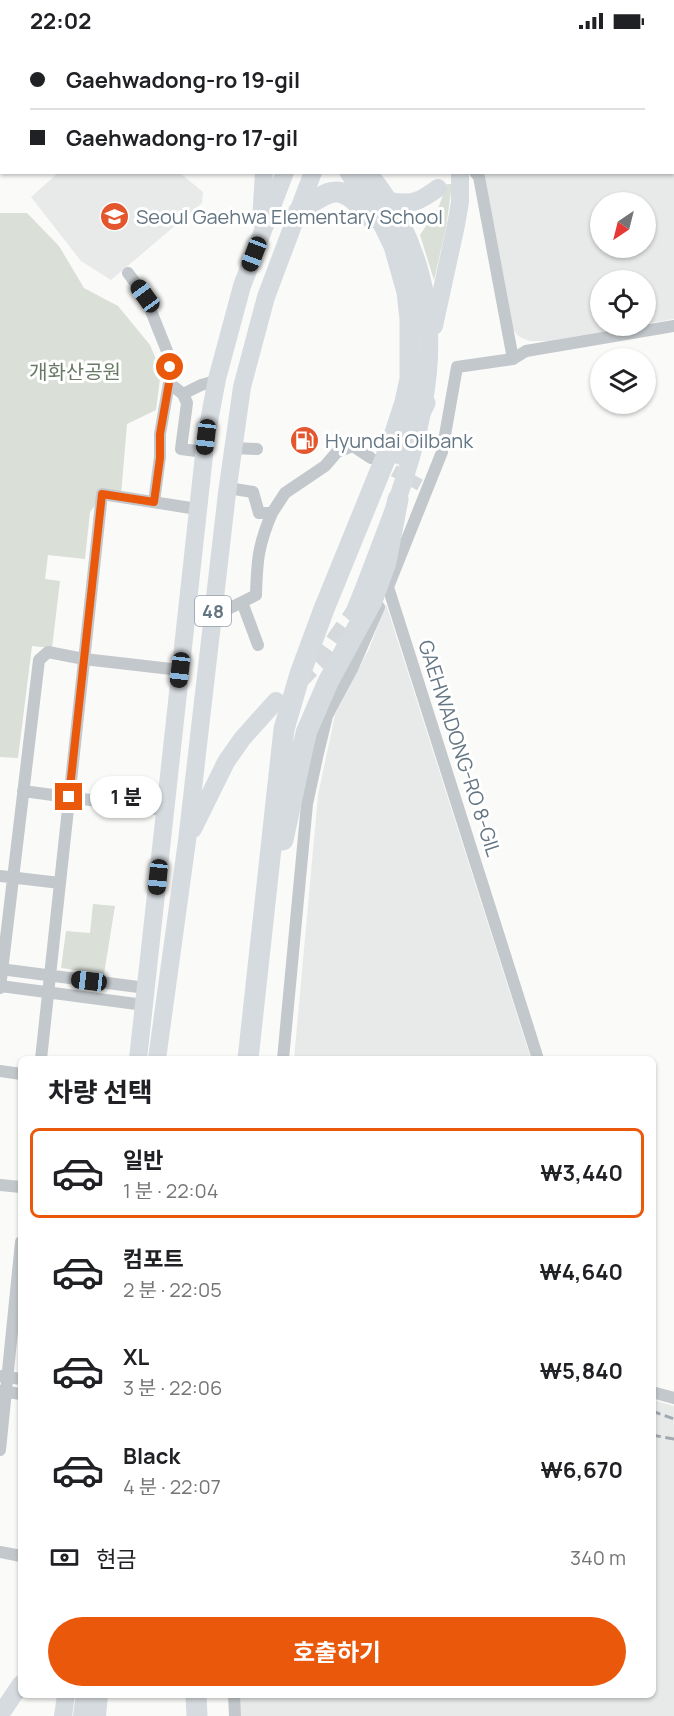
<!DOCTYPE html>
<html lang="ko">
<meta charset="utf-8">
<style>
:root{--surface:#fff;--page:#f6f6f6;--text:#202124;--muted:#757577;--line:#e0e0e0;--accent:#ea580c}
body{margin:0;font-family:Manrope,"Noto Sans KR",sans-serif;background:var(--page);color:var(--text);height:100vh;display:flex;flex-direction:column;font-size:22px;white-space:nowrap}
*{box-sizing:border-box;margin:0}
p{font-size:20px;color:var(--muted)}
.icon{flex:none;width:33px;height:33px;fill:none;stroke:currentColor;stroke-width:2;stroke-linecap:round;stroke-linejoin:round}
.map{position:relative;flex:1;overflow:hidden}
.drawer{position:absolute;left:18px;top:1014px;width:638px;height:642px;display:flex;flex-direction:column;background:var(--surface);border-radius:9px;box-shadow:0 2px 4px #0004}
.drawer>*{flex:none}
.hud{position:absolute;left:0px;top:0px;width:675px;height:132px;box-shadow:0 2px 4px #0004;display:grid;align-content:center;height:132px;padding:0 30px;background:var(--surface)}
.needle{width:39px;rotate:215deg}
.controls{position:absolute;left:590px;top:150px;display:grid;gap:12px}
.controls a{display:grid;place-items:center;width:66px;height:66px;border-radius:50%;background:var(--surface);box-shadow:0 2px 4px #0004;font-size:30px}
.end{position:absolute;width:27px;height:27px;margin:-14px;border:8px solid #ea580c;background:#fff;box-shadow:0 0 0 3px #fff}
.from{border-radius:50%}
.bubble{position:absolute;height:42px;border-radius:21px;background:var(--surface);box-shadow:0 2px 4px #0004;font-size:20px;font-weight:700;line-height:42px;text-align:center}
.car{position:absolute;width:18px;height:36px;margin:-18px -9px;border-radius:8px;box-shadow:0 0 4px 2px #0007;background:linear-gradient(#222 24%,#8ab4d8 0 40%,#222 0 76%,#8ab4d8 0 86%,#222 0)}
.hud b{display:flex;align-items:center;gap:21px;height:57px;font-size:22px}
.hud b+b{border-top:2px solid var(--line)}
.hud i{width:15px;height:15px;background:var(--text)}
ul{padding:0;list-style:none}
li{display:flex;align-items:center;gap:18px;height:90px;margin:0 12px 9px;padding:0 18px;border:3px solid transparent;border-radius:9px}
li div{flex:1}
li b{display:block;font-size:22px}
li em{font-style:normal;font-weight:700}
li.on{border-color:var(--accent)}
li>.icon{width:54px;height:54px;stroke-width:1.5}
h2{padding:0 30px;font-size:27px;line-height:72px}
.pay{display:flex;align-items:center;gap:15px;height:66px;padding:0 30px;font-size:22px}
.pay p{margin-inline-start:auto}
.cta{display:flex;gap:12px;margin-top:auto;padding:12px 30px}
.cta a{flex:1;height:69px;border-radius:36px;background:var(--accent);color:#fff;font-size:24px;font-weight:700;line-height:69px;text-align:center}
.status{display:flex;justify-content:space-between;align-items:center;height:42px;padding:0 30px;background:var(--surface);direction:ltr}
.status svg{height:16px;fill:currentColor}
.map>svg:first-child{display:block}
.built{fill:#e8e9e9;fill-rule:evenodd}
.green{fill:#dadfd7}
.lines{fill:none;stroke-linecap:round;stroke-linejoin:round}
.street-tunnel{stroke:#d5d9db;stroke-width:12;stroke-dasharray:12 6;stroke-linecap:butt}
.primary-tunnel{stroke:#d5d9db;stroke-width:18;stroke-dasharray:18 9;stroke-linecap:butt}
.street{stroke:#c3c8cc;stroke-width:12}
.secondary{stroke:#d6dbdf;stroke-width:16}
.primary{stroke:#d6dbdf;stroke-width:18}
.highway{stroke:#d6dbdf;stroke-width:21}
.rail{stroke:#a2aab0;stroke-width:3;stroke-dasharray:9 4.5;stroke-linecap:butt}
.route{stroke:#ea580c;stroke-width:8}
.labels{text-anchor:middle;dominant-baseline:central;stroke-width:6;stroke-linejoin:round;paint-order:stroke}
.shield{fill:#fff;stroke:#939fa8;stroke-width:1.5}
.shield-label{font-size:18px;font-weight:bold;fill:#657683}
.poi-label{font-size:20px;fill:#657683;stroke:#fff;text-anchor:start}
.park-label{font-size:20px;fill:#687a64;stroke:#fff}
.street-label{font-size:20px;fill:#657683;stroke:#fff}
</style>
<div class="status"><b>22:02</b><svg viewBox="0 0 49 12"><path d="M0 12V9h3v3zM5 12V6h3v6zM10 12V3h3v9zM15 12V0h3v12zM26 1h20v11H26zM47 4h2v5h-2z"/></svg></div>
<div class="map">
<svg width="674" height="1674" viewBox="0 0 674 1674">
<rect width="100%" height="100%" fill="#fafaf8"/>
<!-- built -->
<path class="built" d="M453 0H674V277L645 282V238H600V284H637L549 299H529L518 294 511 284 479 131 674 130V2ZM600 160H645V206H600Z
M59 130 180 131 203 150 202 161 111 238 81 219 31 155Z
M386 562 531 1017H294L318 753 335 673 369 607Z
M653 1358 674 1364V1674H241L239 1653H652Z"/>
<!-- green -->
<path class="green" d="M447 142H452L446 186 434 238 420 193 439 164Z
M0 171H27L59 204 84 246 118 264 150 303 161 329 156 368 127 382 121 453 102 454 90 470 85 517 48 513 45 537 60 539 52 606 32 604 18 716 0 715Z
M93 862 115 864 104 932 61 926 66 889 90 891Z"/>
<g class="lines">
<!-- street-tunnel -->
<path class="street-tunnel" d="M378 420 420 443"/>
<!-- primary-tunnel -->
<path class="primary-tunnel" d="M298 640 325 612 354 571"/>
<!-- street -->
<path class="street" d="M137 2 138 0
M0 94H2
M475 130 479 135 513 317
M128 231 145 254 169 314V341L160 392V415L154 460
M169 341 183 352 187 361 181 407 204 410
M183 352 201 343 216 339
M233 406 257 407
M228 446 253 450 259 471H272L285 451 325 424 337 410 353 404 371 416
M242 560 258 603
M212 575 256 553C257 519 258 503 272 471
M23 749 165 768
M0 834 60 841
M0 927 146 946
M0 944 144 963
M0 946 39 618 48 610 84 617 180 628
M41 1017 102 452 197 467
M283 1017 307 762 318 711 327 674 352 627 379 565
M538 1017 388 545 442 410 457 325 513 317 526 309 674 284
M0 1029 21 1032
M0 1143 21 1145
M0 1334 21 1337
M0 1349 21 1352
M652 1350 674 1356
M0 1408 21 1200
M0 1510 21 1514
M234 1653 235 1674"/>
<!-- secondary -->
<path class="secondary" d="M197 0 199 2"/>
<!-- primary -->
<path class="primary" d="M334 2 335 0
M366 2 367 0
M390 159C413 163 419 160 438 146
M261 179 264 130
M434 284 456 183 460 160V130
M354 571C367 540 378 509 390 478 426 380 451 282 402 183 392 164 382 146 367 130
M193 787 226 720 242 697 276 659
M138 1017 206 395 217 337 242 244 285 130
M157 1017 187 799 227 451 242 345 266 255 313 130
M0 1673 21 1642
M63 1674 66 1653
M82 1674 85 1653
M97 1674 99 1653"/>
<!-- highway -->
<path class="highway" d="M298 170C332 146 341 139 371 176
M400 412 425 361
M283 798 306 691 328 640 372 559 386 520 398 457
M248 1017 284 687 300 632 324 567 392 400 405 360 410 337V277L407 250 394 204 377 169 350 130
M196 1653 197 1674"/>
<!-- rail -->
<path class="rail" d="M652 1369 674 1377
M652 1393 674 1397"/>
</g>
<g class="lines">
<!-- route -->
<path class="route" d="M69 755 102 452 154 460 160 416V392L169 341 170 325"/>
</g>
<!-- icons -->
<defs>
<symbol id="school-disc" viewBox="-11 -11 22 22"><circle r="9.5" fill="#e4572e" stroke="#fff"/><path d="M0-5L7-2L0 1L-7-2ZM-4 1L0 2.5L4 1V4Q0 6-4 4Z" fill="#fff"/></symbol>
<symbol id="fuel-disc" viewBox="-11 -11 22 22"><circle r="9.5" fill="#e4572e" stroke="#fff"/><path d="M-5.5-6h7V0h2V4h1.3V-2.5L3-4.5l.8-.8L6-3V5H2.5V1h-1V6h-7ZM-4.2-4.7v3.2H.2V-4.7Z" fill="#fff"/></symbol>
</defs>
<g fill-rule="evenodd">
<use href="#school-disc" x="98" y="158" width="33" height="33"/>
<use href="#fuel-disc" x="288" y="382" width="33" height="33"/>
</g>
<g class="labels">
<!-- shield labels -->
<rect class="shield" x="195" y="554" width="36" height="30" rx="4.5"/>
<g class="shield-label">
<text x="213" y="569">48</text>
</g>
<!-- poi labels -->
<g class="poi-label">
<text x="136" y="174">Seoul Gaehwa Elementary School</text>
<text x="325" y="398">Hyundai Oilbank</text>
</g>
<!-- park labels -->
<g class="park-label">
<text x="75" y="329">개화산공원</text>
</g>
<!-- street labels -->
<g class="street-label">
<text transform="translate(460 706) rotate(72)">GAEHWADONG-RO 8-GIL</text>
</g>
</g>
</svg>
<div class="controls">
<a><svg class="needle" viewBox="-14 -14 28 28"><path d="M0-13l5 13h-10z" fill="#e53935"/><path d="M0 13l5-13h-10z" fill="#757577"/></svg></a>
<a><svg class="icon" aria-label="locate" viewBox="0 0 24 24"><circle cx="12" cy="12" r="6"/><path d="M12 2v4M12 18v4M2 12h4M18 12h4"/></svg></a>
<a><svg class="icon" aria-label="layers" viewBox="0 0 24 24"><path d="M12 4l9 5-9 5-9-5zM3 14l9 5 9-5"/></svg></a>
</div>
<i class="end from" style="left:170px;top:325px"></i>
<i class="end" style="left:69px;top:755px"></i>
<div class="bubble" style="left:90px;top:734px;width:72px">1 분</div>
<i class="car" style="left:254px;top:212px;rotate:201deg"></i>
<i class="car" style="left:145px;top:254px;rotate:324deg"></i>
<i class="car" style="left:206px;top:395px;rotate:187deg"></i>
<i class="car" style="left:180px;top:628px;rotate:187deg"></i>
<i class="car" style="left:158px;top:835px;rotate:186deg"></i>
<i class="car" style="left:89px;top:939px;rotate:277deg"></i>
<div class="hud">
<b><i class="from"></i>Gaehwadong-ro 19-gil</b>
<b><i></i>Gaehwadong-ro 17-gil</b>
</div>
<section class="drawer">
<h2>차량 선택</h2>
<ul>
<li class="on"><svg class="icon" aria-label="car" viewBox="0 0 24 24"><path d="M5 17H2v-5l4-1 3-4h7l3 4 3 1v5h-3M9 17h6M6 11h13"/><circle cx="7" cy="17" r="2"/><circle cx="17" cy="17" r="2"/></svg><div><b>일반</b><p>1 분 · 22:04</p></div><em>₩3,440</em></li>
<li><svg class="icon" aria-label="car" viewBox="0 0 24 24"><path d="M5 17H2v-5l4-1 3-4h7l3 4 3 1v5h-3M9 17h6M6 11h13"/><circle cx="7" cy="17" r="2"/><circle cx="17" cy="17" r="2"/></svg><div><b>컴포트</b><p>2 분 · 22:05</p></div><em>₩4,640</em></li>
<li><svg class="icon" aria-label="car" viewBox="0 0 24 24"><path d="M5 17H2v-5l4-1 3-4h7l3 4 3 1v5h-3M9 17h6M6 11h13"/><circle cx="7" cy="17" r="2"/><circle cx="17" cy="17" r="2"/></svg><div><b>XL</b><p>3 분 · 22:06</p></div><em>₩5,840</em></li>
<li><svg class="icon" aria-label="car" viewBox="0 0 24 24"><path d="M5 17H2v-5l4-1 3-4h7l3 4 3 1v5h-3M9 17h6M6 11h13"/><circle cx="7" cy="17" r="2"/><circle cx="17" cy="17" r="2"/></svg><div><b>Black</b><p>4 분 · 22:07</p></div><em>₩6,670</em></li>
</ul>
<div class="pay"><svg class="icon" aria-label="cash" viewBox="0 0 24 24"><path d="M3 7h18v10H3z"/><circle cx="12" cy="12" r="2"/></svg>현금<p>340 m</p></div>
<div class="cta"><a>호출하기</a></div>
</section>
</div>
